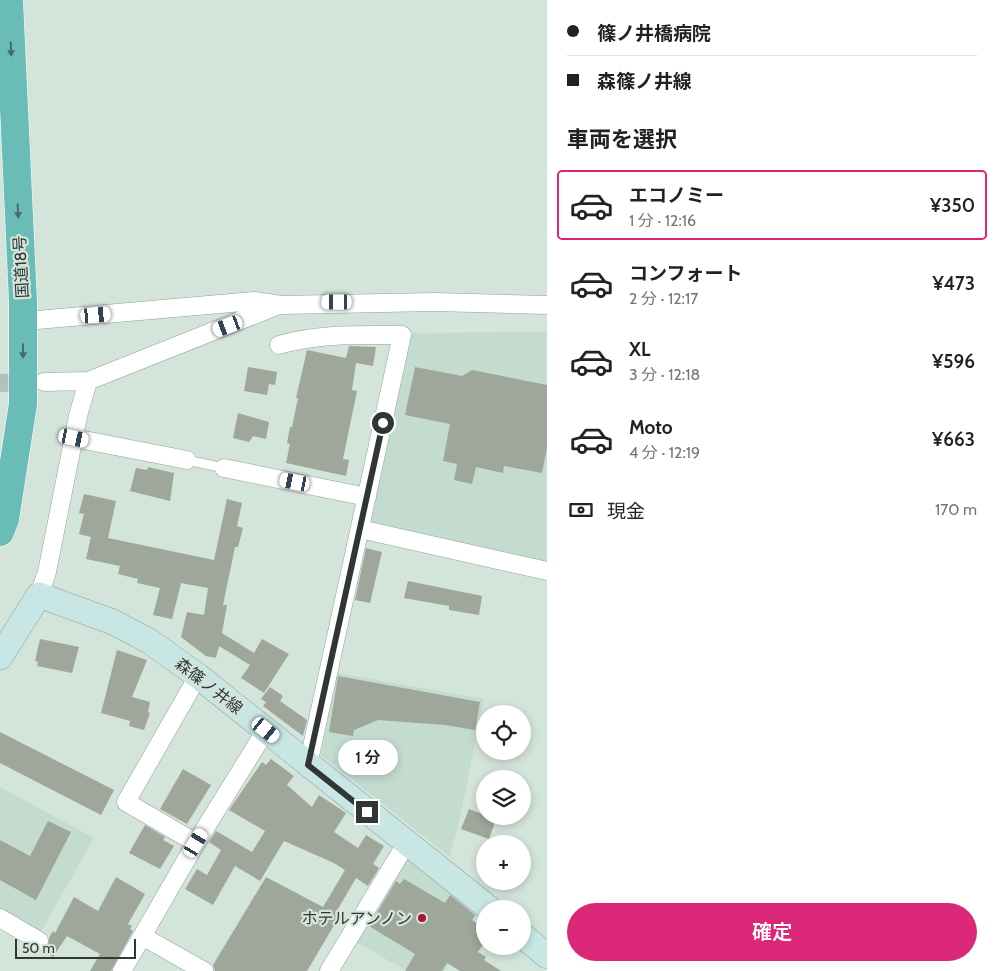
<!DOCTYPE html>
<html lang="ja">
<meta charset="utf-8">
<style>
:root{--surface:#fff;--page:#f6f6f6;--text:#222;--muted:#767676;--line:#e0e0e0;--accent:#db2777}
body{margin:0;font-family:Cabin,"Noto Sans JP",sans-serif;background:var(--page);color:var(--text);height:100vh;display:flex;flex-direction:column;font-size:19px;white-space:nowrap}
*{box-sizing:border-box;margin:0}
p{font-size:16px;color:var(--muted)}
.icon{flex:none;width:28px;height:28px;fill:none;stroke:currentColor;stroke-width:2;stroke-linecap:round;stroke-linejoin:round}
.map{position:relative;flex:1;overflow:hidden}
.side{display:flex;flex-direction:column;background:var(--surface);width:450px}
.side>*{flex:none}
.banner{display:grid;align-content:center;height:110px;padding:0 20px;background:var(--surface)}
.fabs{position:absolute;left:476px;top:705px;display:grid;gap:10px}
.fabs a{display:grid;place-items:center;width:55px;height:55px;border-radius:50%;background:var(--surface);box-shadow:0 2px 8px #0003;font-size:25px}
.scale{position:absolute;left:15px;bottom:12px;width:121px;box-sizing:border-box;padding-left:5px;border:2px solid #303633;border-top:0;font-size:14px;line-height:18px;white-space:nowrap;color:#303633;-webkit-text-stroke:4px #d3e4db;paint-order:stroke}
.end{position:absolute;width:22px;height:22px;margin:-11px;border:6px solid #303633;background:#fff;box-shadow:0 0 0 2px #fff}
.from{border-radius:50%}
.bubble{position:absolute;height:35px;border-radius:18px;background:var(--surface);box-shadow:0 2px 8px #0003;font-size:16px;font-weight:600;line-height:35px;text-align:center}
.car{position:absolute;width:15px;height:30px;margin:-15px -8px;border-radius:6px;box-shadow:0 0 4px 1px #0007;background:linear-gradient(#fff 24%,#345 0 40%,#fff 0 76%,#345 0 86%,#fff 0)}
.banner b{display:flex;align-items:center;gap:18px;height:48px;font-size:19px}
.banner b+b{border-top:1px solid var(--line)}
.banner i{width:12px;height:12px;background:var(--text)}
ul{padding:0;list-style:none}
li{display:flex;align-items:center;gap:15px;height:70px;margin:0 10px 8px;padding:0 10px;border:2px solid transparent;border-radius:5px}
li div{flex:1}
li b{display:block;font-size:19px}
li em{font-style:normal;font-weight:600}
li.current{border-color:var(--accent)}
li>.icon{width:45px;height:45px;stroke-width:1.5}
h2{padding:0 20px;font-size:22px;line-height:60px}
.pay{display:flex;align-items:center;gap:12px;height:55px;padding:0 20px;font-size:19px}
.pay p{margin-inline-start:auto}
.button{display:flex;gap:10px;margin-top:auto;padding:10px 20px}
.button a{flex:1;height:58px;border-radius:30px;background:var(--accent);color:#fff;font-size:20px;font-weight:600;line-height:58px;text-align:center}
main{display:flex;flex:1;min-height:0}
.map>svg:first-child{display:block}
.built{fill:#c3dccf}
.building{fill:#9ea799}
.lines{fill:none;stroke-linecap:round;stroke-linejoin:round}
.minor-tunnel{stroke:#b2c1b9;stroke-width:18;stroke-dasharray:18 9;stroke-linecap:butt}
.service-casing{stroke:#92a299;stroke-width:10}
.minor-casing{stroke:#92a299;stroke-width:19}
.secondary-casing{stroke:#92a299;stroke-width:26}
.trunk-casing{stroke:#fff;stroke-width:29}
.service{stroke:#fff;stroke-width:9}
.minor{stroke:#fff;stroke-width:18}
.secondary{stroke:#c7e6e4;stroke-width:25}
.trunk{stroke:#6abcb7;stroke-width:28}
.oneway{fill:#476c68}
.route{stroke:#303633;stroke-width:6}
.poi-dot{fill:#aa1331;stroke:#d3e4db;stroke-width:2}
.labels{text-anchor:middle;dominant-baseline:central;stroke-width:4.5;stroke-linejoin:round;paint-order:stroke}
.street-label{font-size:16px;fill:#303633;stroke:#d3e4db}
.poi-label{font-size:16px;fill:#303633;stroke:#d3e4db;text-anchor:end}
</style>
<main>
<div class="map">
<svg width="547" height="971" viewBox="0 0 547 971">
<rect width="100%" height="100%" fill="#d3e4db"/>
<!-- built -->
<path class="built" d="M547 332V565L379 528 368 517 408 333Z
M337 673 484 699 461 813 450 857 321 755Z
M0 787 94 838 39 935 0 913Z
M406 858 480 911 445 971H407L356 942Z"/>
<!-- building -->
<path class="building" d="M349 346 376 347 373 366 356 363 352 390 357 391 343 459 349 460 346 476 286 463 290 444 287 443 290 427H292L298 398H296L307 350 346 358Z
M248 367 277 372 275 385 269 384 267 395 244 391Z
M415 367 462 376 472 370 547 385V448L542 473 504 466 503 473 476 467 472 484 454 480 457 464 443 461 450 424 405 415Z
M238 413 269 422 266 439 253 436 249 442 233 438Z
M148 467 174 473 170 501 130 491 136 468 147 470Z
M84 494 116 501 108 538 214 560 227 499 242 503 237 526 243 528 238 547H235L223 605H227L222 633 254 653 262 639 289 654 264 693 241 678 250 665 219 646 216 658 206 656 181 637 187 612 204 615 208 588 181 583 172 619 153 615 160 588 137 583 138 579 118 574 120 566 86 559 91 537 79 534 84 514 79 513Z
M366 548 382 552 370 603 355 600Z
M408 581 482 596 479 615 449 610V606L404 598Z
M40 639 79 647 72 673 37 666 38 662 35 661Z
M117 650 147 660 132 697 150 702 148 712 150 713 144 730 129 726 130 721 101 713Z
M338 676 480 702 475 730 445 725 378 720 354 730 353 736 329 732Z
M270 687 283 696 280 701 307 720 303 736 263 706 266 702 261 699Z
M0 732 114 790 101 815 0 763Z
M271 759 294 776 287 785 312 807 319 795 346 813 334 832 358 848 366 835 384 846 373 864 379 868 368 886 356 878 335 914 339 917 307 971H215L213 965 266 877 323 907 345 870 334 863 284 841 260 881 235 866 213 905 185 889 197 869 207 875 221 850 209 842 216 831 252 852 265 831 229 810 262 762 266 765Z
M183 769 211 785 187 824 160 809Z
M469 809 496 819 489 839 461 829Z
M48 821 71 832 36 900 0 880V840L30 856Z
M145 825 165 837 163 840 174 846 160 869 129 853Z
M116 877 145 894 128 924 132 926 130 929 133 931 111 971H90L100 954 67 936 53 957 45 952 48 946 49 938 53 931 55 933 74 897 98 911Z
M404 879 445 903 450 895 475 915 472 920 485 929V942L478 952 486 957 484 960 501 971H460L447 963 442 971H405L415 954 369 926 396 881 400 884Z"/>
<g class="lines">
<!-- minor-tunnel -->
<path class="minor-tunnel" d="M0 383 32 382"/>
<defs>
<path id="service" d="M187 460 224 468"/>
<path id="minor" d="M37 320 254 301 281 305 435 302 547 305
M279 345C319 333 361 335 402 335L308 765
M44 382 88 381 279 305
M74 438 187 460
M224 468 367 497
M360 529 547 571
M39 595 47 572 78 416 88 381
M196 843 126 802 198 676
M0 918 39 941
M142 936 204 971
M122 971 196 843 266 730
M329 971 406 844"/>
<path id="secondary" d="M0 657 39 595 113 622 149 641 198 676 490 909
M522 935 547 956"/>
<path id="trunk" d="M0 532 5 519 23 404V302L9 0"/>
</defs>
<!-- service casing -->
<use href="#service" class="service-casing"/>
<!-- minor casing -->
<use href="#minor" class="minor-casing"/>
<!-- secondary casing -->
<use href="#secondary" class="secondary-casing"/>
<!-- trunk casing -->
<use href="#trunk" class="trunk-casing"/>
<!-- service -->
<use href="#service" class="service"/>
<!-- minor -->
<use href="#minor" class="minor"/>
<!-- secondary -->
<use href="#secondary" class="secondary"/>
<!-- trunk -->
<use href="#trunk" class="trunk"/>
</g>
<!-- one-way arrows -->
<defs><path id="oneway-solid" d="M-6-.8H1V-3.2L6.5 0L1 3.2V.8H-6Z" transform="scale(1.25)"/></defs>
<g class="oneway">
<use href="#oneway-solid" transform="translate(11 49) rotate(88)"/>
<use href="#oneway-solid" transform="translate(18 211) rotate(87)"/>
<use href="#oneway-solid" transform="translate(23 351) rotate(90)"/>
</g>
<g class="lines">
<!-- route -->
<path class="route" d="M367 812 308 765 383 423"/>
</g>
<!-- markers -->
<circle class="poi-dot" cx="422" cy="918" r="5"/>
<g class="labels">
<!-- street labels -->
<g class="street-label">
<text transform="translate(21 267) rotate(-93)">国道18号</text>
<text transform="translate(209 686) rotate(38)">森篠ノ井線</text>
</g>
<!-- poi labels -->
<g class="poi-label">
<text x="412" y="918">ホテルアンノン</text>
</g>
</g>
</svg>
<div class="fabs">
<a><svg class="icon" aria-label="locate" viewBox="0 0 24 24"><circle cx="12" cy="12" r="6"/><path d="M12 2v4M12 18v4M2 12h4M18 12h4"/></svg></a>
<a><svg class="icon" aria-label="layers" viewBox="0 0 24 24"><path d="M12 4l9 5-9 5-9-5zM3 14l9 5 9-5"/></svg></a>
<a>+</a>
<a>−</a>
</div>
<div class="scale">50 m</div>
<i class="end from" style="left:383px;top:423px"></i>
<i class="end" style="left:367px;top:812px"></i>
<div class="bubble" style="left:338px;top:740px;width:60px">1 分</div>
<i class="car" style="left:337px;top:302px;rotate:270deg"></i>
<i class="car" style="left:96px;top:315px;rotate:85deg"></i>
<i class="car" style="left:228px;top:326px;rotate:249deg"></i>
<i class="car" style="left:74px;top:438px;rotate:102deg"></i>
<i class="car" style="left:295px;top:482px;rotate:281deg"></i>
<i class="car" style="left:266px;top:730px;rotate:129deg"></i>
<i class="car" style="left:196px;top:843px;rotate:31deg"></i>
</div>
<section class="side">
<div class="banner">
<b><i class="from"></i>篠ノ井橋病院</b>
<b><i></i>森篠ノ井線</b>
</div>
<h2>車両を選択</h2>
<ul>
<li class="current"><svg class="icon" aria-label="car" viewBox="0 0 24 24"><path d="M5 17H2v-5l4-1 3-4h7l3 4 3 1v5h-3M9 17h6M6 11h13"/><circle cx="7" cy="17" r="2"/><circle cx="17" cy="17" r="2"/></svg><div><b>エコノミー</b><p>1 分 · 12:16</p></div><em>¥350</em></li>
<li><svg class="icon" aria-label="car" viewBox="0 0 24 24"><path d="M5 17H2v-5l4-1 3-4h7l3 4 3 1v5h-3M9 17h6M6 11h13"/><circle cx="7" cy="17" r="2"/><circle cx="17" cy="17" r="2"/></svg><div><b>コンフォート</b><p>2 分 · 12:17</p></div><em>¥473</em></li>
<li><svg class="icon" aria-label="car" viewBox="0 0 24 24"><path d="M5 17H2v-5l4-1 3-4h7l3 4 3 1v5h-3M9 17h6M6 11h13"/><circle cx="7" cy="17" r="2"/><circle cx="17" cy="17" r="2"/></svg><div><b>XL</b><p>3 分 · 12:18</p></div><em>¥596</em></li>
<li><svg class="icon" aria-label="car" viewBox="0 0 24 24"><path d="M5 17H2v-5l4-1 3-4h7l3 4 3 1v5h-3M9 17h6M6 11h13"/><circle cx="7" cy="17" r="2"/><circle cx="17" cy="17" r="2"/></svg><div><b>Moto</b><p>4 分 · 12:19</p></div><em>¥663</em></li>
</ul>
<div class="pay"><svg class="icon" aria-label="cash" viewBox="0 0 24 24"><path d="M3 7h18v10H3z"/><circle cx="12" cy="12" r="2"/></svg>現金<p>170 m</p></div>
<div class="button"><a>確定</a></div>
</section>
</main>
